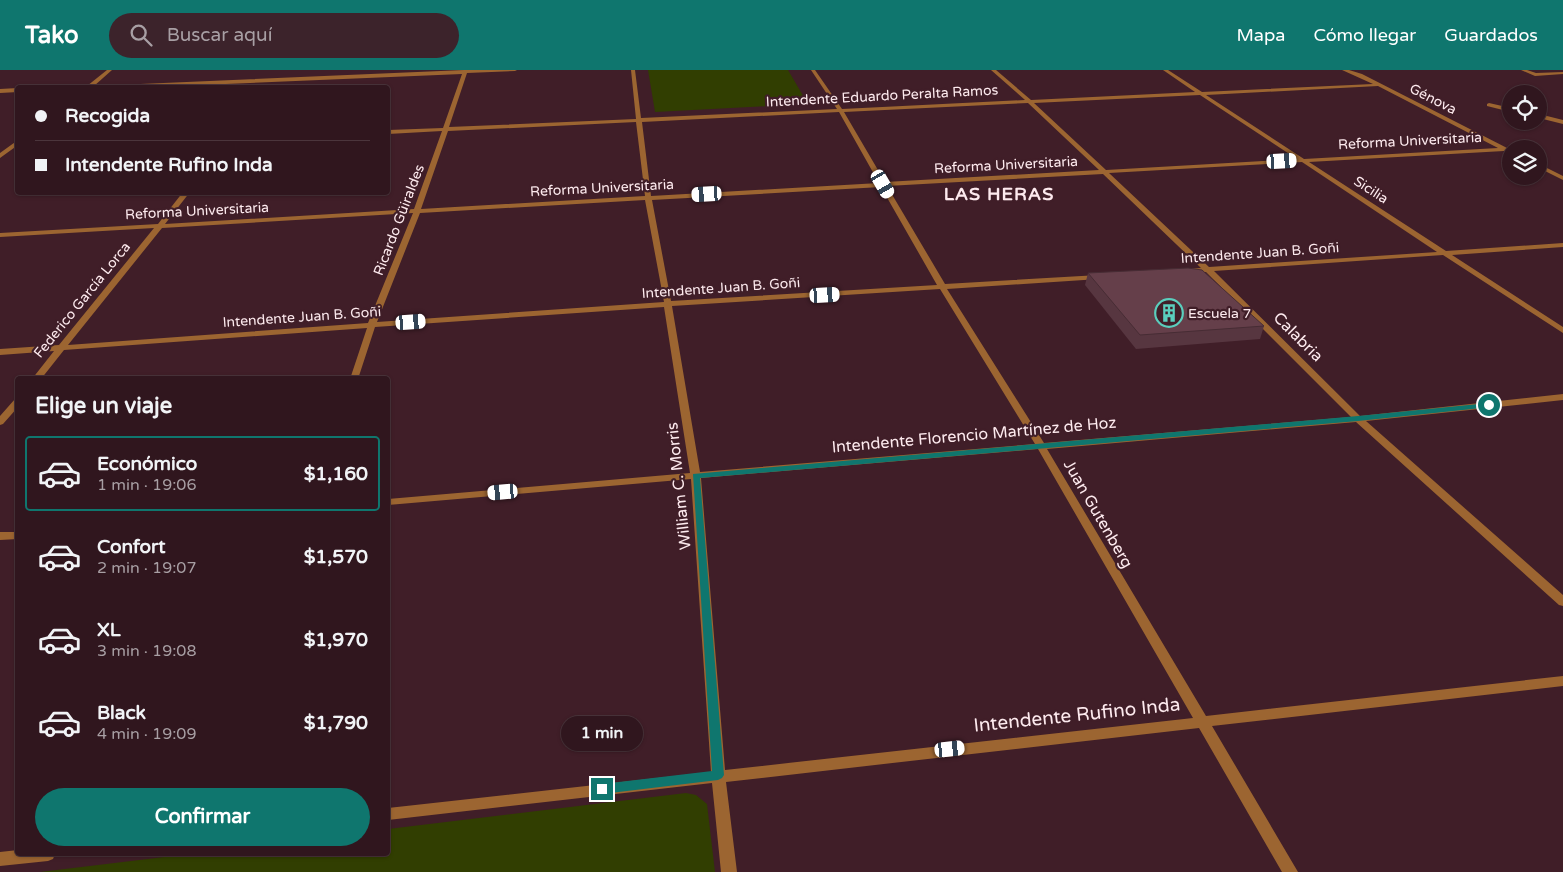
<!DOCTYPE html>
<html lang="es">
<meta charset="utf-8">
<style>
:root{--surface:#30161e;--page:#3c232b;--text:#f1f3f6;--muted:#a89fa4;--line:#4b353c;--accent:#0f766e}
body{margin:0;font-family:"Varela Round",sans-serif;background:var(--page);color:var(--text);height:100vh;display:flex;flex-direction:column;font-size:19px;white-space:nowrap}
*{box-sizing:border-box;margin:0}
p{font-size:16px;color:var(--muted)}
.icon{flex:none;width:28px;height:28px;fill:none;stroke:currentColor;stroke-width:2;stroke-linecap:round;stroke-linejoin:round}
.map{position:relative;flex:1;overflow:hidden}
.panel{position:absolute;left:15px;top:306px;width:375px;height:480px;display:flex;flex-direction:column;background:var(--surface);border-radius:5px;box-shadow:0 1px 4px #0004,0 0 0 1px var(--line)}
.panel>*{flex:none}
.guide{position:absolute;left:15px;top:15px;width:375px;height:110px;border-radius:5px;box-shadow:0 1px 4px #0004,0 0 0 1px var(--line);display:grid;align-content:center;height:110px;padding:0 20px;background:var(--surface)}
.buttons{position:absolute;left:1502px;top:15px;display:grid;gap:10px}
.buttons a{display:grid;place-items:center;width:45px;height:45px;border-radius:50%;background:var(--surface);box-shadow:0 1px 4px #0004,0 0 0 1px var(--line);font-size:25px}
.end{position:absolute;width:22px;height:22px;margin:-11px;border:6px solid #0f766e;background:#fff;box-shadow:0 0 0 2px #fff}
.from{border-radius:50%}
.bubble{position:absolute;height:35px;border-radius:18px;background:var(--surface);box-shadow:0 1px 4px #0004,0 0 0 1px var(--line);font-size:16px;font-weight:800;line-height:35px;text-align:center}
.car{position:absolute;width:15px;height:30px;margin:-15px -8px;border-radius:6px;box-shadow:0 0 4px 1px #0007;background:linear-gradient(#fff 24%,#345 0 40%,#fff 0 76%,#345 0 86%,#fff 0)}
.guide b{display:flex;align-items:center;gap:18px;height:48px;font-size:19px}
.guide b+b{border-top:1px solid var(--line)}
.guide i{width:12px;height:12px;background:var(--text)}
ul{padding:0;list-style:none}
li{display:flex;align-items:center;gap:15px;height:75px;margin:0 10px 8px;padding:0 10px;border:2px solid transparent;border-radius:5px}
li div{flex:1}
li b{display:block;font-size:19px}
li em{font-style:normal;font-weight:800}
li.current{border-color:var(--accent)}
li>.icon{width:45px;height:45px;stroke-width:1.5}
h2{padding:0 20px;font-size:22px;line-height:60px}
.button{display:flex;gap:10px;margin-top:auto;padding:10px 20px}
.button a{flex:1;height:58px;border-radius:30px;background:var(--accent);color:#fff;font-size:20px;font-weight:800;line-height:58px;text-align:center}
header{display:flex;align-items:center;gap:30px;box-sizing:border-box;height:70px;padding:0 25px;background:var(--accent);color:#fff}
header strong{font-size:24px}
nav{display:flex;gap:28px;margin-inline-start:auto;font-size:18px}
.search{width:350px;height:45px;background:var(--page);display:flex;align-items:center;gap:12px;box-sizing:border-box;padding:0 18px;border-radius:28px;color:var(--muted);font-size:19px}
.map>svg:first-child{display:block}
.green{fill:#313e01}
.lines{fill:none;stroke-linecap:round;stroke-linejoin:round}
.minor{fill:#9c6531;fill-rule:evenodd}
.wall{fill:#573640}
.building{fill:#653f4a;stroke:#472c34}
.route{fill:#0f766e}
.labels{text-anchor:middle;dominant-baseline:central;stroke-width:4.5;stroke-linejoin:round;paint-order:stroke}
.far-street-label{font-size:14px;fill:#fdeaee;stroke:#401e28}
.far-poi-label{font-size:14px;fill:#fdeaee;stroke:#401e28;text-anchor:start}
.street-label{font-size:16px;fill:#fdeaee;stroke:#401e28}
.far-district-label{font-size:18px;font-weight:bold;letter-spacing:1px;fill:#fdeaee;stroke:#401e28}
.near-street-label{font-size:19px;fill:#fdeaee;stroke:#401e28}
</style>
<header>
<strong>Tako</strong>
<div class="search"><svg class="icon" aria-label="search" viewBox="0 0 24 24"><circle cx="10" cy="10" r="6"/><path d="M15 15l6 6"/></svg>Buscar aquí</div>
<nav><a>Mapa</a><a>Cómo llegar</a><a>Guardados</a></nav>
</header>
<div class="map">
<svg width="1563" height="802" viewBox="0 0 1563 802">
<rect width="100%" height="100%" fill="#401e28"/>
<!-- green -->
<path class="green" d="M648 0H788L808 34 655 42Z
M686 723 696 725 707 734 715 802H40L189 784H388V759Z"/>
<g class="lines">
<!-- minor -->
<path class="minor" d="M107 0H112L94 16 464 0H517L515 1 467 3 449 57 636 49 631 0H635L641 48 837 39 811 0H815L842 39 1025 30 991 0H996L1031 30 1195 22 1163 0H1168L1202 22 1373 14 1342 0H1349L1362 4 1511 80V84L1504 81 1309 92 1446 181 1563 173V177L1452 185 1563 257V263L1443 185 1214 201 1360 346 1563 324V330L1366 351 1563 525V536L1559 535 1356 352 1047 379 1206 646 1563 606V616L1212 656 1298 802H1282L1199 658 726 712 737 802H721L712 713 388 750V738L711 702 691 409 388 435V429L690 403 664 237 375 257 358 309H350L367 258 64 280 41 309H32L54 281 0 285V279L59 275 154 158 0 167V163L158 154 183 122H190L165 154 414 139 442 61 388 64V60L443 58 462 4 129 18H78L87 16ZM1378 16 1498 78 1304 89 1206 25ZM1200 25 1297 89 1106 100 1034 33ZM1028 33 1099 100 885 112 844 42ZM839 42 879 113 651 126 642 52ZM636 52 645 126 421 139 448 61ZM1302 92 1437 182 1209 197 1109 103ZM1103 104 1201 198 1185 199V203L1206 202 1351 347 1044 373 947 219 1099 209 1103 207 1099 205 945 214 887 116ZM881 117 937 215 671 231 652 130ZM645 130 664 232 377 252 420 143ZM413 143 368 253 68 275 162 158ZM940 219 1035 374 700 402 672 236ZM1038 379 1193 648 725 700 701 408Z
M1521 0H1527L1536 3 1563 2V4L1535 6Z
M18 18V22L0 23V19Z
M1489 33 1511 38V42L1487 36V34Z
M1539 44 1563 50V54L1539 48Z
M18 70V75L0 88V83Z
M1539 94 1563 106V110L1539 98Z
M18 328V337L3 354 0 355V346L15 329Z
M0 462H18V469L0 470Z
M18 780V784H55L53 789 48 791 0 796V782Z"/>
</g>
<!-- wall -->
<path class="wall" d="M1088 203 1264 256 1260 269 1136 279 1085 215Z"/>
<!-- building -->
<path class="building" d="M1188 198 1202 200 1264 256 1140 265 1088 203Z"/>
<!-- route -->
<path class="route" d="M1489 333 1492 335 1491 337 1358 351 700 408 724 705 722 708 718 710 602 724 598 722 596 719 598 715 602 714 712 701 693 404 1358 346Z"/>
<!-- icons -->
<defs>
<symbol id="building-ring" viewBox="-11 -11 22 22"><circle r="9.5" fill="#401e28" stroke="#5acebd" stroke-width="1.5"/><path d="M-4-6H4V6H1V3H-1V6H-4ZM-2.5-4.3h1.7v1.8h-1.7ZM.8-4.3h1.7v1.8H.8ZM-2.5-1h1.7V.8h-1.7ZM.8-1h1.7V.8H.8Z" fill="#5acebd"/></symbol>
</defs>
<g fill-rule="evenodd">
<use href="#building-ring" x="1153" y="227" width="32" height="32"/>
</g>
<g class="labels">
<!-- far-street labels -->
<g class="far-street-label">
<text transform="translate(882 26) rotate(-3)">Intendente Eduardo Peralta Ramos</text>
<text transform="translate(1433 29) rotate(27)">Génova</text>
<text transform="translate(1410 71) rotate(-3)">Reforma Universitaria</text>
<text transform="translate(1006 95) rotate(-3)">Reforma Universitaria</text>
<text transform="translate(602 118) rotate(-3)">Reforma Universitaria</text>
<text transform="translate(1371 120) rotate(33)">Sicilia</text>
<text transform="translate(197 141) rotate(-3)">Reforma Universitaria</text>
<text transform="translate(399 150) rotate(-69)">Ricardo Güiraldes</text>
<text transform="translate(1260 183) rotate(-4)">Intendente Juan B. Goñi</text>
<text transform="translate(721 218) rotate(-4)">Intendente Juan B. Goñi</text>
<text transform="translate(82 230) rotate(-51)">Federico García Lorca</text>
<text transform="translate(302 247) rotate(-4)">Intendente Juan B. Goñi</text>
</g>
<!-- far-poi labels -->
<g class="far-poi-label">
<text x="1188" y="243">Escuela 7</text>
</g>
<!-- street labels -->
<g class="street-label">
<text transform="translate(1298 267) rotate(45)">Calabria</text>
<text transform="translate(974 365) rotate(-5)">Intendente Florencio Martínez de Hoz</text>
<text transform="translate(679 416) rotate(-96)">William C. Morris</text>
<text transform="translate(1098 444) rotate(60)">Juan Gutenberg</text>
</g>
<!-- far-district labels -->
<g class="far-district-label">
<text x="999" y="124">LAS HERAS</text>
</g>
<!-- near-street labels -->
<g class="near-street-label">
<text transform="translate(1077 645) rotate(-6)">Intendente Rufino Inda</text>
</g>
</g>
</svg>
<div class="buttons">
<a><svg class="icon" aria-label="locate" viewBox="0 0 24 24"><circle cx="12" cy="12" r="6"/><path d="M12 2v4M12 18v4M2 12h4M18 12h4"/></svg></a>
<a><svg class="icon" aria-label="layers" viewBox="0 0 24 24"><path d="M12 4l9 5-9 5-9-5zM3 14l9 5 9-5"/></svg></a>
</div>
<i class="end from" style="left:1489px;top:335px"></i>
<i class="end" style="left:602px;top:719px"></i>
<div class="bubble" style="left:561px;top:646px;width:82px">1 min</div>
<i class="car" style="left:1282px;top:91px;rotate:87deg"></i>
<i class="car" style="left:883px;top:114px;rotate:150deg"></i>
<i class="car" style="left:707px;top:124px;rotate:267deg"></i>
<i class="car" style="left:825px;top:225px;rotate:87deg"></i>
<i class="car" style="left:411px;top:252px;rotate:86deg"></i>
<i class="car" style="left:503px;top:422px;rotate:265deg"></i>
<i class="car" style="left:950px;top:679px;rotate:84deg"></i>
<div class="guide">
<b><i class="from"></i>Recogida</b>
<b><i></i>Intendente Rufino Inda</b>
</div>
<section class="panel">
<h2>Elige un viaje</h2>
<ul>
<li class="current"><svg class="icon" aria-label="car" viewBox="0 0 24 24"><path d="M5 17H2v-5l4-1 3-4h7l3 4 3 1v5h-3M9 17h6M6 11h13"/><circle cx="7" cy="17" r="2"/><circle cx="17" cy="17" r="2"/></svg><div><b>Económico</b><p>1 min · 19:06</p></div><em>$1,160</em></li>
<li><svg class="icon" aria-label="car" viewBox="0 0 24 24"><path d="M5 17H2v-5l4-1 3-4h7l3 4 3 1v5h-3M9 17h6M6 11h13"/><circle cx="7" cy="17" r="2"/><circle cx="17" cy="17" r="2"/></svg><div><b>Confort</b><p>2 min · 19:07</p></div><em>$1,570</em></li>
<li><svg class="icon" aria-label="car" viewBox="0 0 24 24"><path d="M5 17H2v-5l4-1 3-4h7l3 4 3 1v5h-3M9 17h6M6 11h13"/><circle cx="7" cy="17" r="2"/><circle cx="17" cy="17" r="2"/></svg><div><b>XL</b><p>3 min · 19:08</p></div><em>$1,970</em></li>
<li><svg class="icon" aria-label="car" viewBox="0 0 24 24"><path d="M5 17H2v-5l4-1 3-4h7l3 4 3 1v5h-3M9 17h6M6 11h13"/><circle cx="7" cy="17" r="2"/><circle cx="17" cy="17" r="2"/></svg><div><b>Black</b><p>4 min · 19:09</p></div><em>$1,790</em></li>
</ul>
<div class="button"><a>Confirmar</a></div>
</section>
</div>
